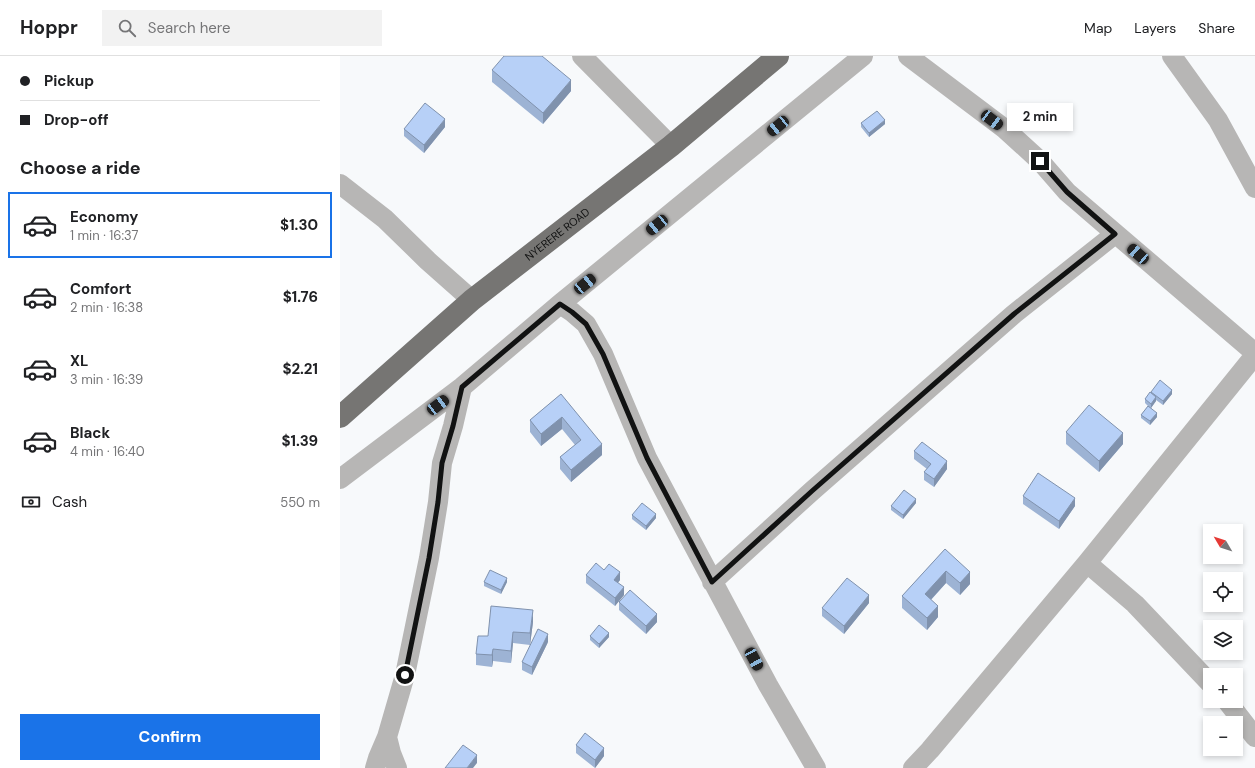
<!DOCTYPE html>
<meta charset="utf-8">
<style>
:root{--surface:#fff;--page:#f2f2f2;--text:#202124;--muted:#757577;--line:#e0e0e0;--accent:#1a73e8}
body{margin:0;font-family:"DM Sans",sans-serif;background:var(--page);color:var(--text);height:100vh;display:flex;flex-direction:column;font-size:15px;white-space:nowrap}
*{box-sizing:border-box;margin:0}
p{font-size:13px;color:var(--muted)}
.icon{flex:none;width:22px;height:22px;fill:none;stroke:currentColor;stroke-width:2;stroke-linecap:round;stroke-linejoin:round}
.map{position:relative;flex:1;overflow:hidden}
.drawer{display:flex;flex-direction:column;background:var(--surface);width:340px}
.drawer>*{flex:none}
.top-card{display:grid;align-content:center;height:88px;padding:0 20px;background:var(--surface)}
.needle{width:26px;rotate:309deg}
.buttons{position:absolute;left:863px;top:468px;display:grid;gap:8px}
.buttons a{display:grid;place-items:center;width:40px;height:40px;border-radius:0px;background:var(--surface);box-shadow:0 2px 6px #0003;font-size:20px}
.end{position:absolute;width:18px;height:18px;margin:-9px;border:5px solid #111212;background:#fff;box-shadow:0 0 0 2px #fff}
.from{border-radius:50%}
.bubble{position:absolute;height:28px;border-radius:0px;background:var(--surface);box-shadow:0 2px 6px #0003;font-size:13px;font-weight:700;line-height:28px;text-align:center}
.car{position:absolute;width:12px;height:24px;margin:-12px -6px;border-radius:5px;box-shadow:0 0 3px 1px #0007;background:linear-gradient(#222 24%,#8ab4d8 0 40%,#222 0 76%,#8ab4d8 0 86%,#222 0)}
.top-card b{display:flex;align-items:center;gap:14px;height:38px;font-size:15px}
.top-card b+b{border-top:1px solid var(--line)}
.top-card i{width:10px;height:10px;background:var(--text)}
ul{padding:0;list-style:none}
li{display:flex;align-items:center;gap:12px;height:66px;margin:0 8px 6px;padding:0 12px;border:2px solid transparent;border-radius:0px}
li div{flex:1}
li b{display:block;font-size:15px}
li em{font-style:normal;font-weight:700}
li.current{border-color:var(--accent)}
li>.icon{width:36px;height:36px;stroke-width:1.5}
h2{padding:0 20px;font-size:18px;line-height:48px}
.pay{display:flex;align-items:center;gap:10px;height:44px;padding:0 20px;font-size:15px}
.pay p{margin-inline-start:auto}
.cta{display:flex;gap:8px;margin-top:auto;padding:8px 20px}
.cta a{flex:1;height:46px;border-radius:0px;background:var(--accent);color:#fff;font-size:16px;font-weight:700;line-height:46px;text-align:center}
header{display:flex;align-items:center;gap:24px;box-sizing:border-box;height:56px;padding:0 20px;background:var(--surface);border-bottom:1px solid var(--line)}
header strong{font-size:19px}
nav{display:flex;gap:22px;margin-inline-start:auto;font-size:14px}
.search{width:280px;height:36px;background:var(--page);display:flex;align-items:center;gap:10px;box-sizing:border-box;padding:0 14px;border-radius:0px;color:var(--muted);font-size:15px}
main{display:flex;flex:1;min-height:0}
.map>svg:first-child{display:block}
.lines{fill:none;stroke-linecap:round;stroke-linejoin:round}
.minor{stroke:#b7b6b5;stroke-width:20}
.trunk{stroke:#767573;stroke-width:22}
.wall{fill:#9db3d4}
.shaded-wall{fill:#8092ad}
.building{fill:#b7d0f7;stroke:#8092ad}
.route{stroke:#111212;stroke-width:5}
.labels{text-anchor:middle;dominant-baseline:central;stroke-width:3.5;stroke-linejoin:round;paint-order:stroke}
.street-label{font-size:11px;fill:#111212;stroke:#fff}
</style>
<header>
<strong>Hoppr</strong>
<div class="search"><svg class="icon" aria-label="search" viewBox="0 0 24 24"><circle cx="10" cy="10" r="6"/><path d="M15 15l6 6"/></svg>Search here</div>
<nav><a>Map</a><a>Layers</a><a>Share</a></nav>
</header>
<main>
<section class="drawer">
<div class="top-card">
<b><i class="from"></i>Pickup</b>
<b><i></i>Drop-off</b>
</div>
<h2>Choose a ride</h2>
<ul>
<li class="current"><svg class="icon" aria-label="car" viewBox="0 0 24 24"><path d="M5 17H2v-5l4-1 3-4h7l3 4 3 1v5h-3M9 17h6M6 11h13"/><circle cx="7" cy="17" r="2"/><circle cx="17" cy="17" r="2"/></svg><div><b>Economy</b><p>1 min · 16:37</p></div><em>$1.30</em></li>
<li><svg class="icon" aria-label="car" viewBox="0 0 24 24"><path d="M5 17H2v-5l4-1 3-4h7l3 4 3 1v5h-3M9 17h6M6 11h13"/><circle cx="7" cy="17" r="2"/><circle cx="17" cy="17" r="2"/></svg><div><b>Comfort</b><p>2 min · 16:38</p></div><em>$1.76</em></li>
<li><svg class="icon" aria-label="car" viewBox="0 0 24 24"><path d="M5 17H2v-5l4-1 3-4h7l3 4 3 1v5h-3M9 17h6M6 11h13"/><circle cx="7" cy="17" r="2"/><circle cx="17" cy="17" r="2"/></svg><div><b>XL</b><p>3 min · 16:39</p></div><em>$2.21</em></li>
<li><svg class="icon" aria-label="car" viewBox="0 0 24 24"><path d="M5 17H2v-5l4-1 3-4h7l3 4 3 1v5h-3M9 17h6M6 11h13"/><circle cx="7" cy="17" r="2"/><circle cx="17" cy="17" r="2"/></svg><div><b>Black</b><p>4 min · 16:40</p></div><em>$1.39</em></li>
</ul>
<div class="pay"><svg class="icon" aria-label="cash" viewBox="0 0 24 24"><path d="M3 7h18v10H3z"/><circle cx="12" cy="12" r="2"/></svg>Cash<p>550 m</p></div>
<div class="cta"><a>Confirm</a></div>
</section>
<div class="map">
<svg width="915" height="712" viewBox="0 0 915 712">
<rect width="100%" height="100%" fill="#f7f9fb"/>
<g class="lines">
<!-- minor -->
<path class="minor" d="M242 0 331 90
M568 0 665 73 700 105 727 136 915 297
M832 0 878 64 915 132
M0 128 45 163 88 205 132 244
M220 248 232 256 246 268 263 298 307 402 428 629 476 712
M0 423 122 331 220 248 523 0
M747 507 795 548 870 627
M372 526 472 435 674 258 775 178
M887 645 915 681
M47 681 51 697 57 712
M35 712 38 702 47 681 65 619 89 502 98 446 102 407 113 370 122 331
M573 712 590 694 747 507 915 299"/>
<!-- trunk -->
<path class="trunk" id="s1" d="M0 361 132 244 331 90 438 0"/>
</g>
<!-- wall -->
<path class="wall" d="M152 14 231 35 203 68 152 26Z
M521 67 545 68 529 81 521 71Z
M105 71 84 97 64 80V73Z
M811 336 832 338 823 349 816 344V345L811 352 817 361 810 369 801 362V359L808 350 805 347V343L811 337Z
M221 338 262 399 231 426 220 413V401L235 389 222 373 201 390 190 376V364Z
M726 376 783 388 759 416 726 388Z
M574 395 607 413 594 431 584 424V416L587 413 574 403Z
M683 440 735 450 719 473 683 448Z
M576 447 563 463 551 454V450Z
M292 459 316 462 306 474 292 463Z
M605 493 630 528 620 539 606 527 591 544 598 561 587 574 562 552V540Z
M264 514 280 524 278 527 284 539 275 550 246 527V519Z
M144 526H167L161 538 144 530Z
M279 546 317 566 306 578 279 554Z
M529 547 504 578 482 560V552Z
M193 566 190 589 173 587 171 607 153 605 152 611 136 609V598L148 580Z
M250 580 269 581 259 592 250 584Z
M208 586 192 619 182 614V606Z
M236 689 264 700 255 712 236 697Z"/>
<!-- shaded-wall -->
<path class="shaded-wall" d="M231 24V35L203 68V57Z
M105 63V71L84 97V89Z
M545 64V68L529 81V77Z
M832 334V338L823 349V345Z
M816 341V345L811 352V348Z
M817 357V361L810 369V365Z
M222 361V373L201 390V378Z
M783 377V388L759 416V405Z
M262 388V399L231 426V414Z
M607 405V413L594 431V423Z
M735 442V450L719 473V465Z
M576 443V447L563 463V459Z
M316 458V462L306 474V470Z
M606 515V527L585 550V538Z
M280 516V524L274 531V524Z
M630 516V528L620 539V527Z
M167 522V526L161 538V534Z
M284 531V539L275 550V542Z
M529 539V547L504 578V570Z
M598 550V561L587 574V562Z
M193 554V566L190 589V577Z
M317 558V566L306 578V570Z
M173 576V587L171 607V595Z
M269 577V581L259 592V588Z
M208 578V586L192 619V611Z
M153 593V605L152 611V599Z
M264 692V700L255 712V704Z
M137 699V707L133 712H127Z"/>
<!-- building -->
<path class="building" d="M164 0H202L231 24 203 57 152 14Z
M85 47 105 63 84 89 64 73Z
M537 55 545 64 529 77 521 67Z
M820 324 832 334 823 345 811 336Z
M810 336 816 341 811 348 805 343Z
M221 338 262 388 231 414 220 401 241 384 222 361 201 378 190 364Z
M749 349 783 377 759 405 726 376Z
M808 350 817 357 810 365 801 359Z
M582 386 607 405 594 423 584 416 591 408 574 395Z
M698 417 735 442 719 465 683 440Z
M564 434 576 443 563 459 551 450Z
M302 447 316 458 306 470 292 459Z
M605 493 630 516 620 527 606 515 585 538 598 550 587 562 562 540Z
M256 507 264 514 269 508 280 516 274 524 284 531 275 542 246 519Z
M150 514 167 522 161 534 144 526Z
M507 522 529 539 504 570 482 552Z
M290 534 317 558 306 570 279 546Z
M151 550 193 554 190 577 173 576 171 595 153 593 152 599 136 598 138 580H148Z
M259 569 269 577 259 588 250 580Z
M198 573 208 578 192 611 182 606Z
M245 677 264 692 255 704 236 689Z
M123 689 137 699 127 712H105Z"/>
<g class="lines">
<!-- route -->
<path class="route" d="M65 619 89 502 98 446 102 407 113 370 122 331 220 248 232 256 246 268 263 298 307 402 372 526 472 435 674 258 775 178 727 136 700 105"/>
</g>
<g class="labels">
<!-- street labels -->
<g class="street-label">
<text stroke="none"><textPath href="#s1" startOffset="284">NYERERE ROAD</textPath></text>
</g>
</g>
</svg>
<div class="buttons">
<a><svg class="needle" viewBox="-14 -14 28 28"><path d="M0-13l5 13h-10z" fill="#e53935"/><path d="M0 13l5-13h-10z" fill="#757577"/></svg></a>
<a><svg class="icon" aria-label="locate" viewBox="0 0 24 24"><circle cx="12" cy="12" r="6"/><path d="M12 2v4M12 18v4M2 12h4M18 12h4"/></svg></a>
<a><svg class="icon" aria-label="layers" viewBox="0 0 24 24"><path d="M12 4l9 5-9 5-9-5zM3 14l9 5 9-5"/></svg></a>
<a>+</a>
<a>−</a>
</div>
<i class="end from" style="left:65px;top:619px"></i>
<i class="end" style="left:700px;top:105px"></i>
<div class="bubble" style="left:667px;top:47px;width:66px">2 min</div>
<i class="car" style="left:652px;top:64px;rotate:127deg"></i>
<i class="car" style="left:438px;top:70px;rotate:231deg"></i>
<i class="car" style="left:317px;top:169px;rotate:231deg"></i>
<i class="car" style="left:798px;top:198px;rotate:311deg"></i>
<i class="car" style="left:245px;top:228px;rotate:51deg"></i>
<i class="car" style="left:98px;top:349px;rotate:53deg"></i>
<i class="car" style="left:414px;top:603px;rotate:152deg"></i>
</div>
</main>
